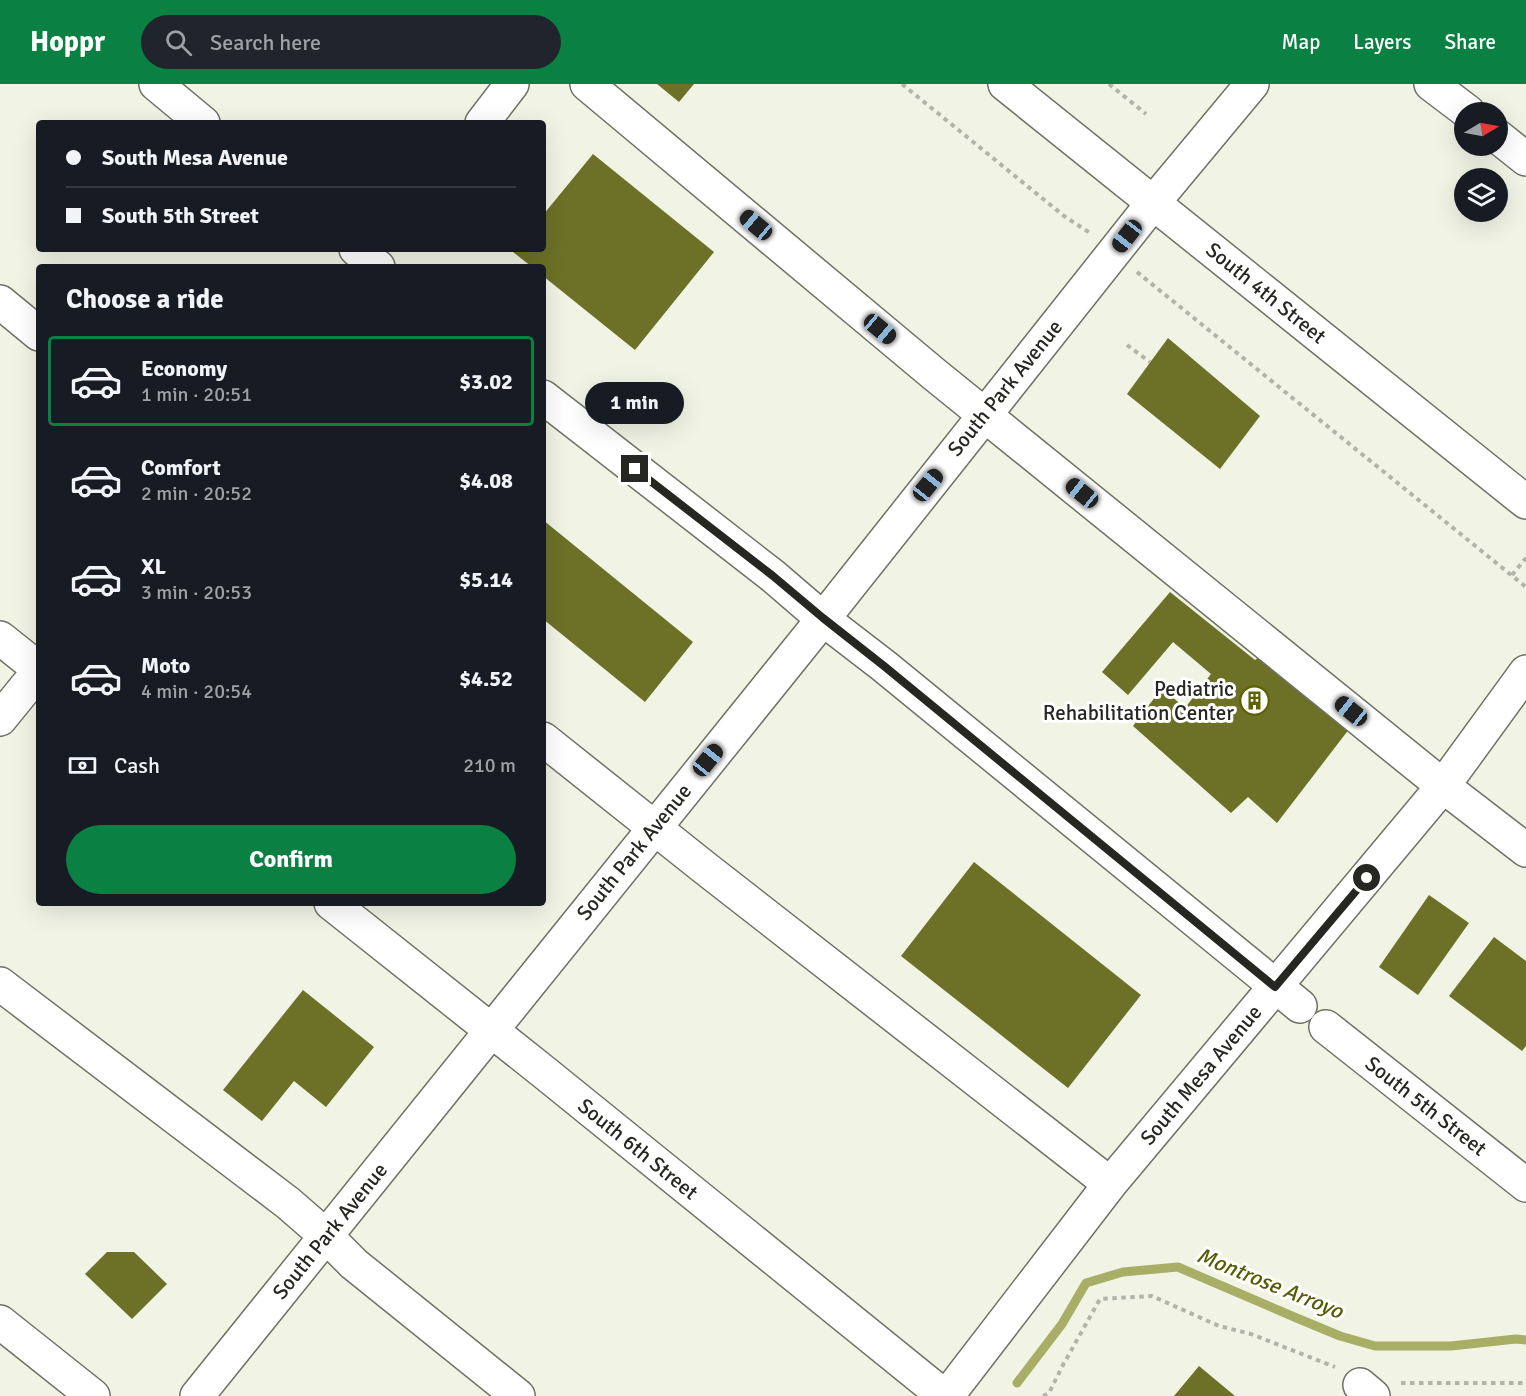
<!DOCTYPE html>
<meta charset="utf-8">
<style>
:root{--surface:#171b24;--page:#20242c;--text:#f1f3f6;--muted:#9ea1a6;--line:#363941;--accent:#0b8043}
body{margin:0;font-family:Signika,sans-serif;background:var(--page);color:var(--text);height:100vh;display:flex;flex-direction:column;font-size:22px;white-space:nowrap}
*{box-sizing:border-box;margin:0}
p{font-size:20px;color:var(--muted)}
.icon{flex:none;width:33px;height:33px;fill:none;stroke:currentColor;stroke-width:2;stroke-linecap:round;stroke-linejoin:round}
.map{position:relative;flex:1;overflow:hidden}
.sheet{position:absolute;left:36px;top:180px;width:510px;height:642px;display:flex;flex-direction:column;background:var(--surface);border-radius:6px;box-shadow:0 6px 24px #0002}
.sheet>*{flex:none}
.top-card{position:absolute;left:36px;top:36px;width:510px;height:132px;border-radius:6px;box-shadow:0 6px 24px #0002;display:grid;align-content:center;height:132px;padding:0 30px;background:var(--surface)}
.needle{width:39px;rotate:80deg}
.controls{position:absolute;left:1454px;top:18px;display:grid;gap:12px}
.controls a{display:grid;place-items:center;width:54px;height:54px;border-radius:50%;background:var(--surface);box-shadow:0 6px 24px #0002;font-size:30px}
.end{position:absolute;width:27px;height:27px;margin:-14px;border:8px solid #262722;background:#fff;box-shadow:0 0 0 3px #fff}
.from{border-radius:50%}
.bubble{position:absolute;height:42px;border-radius:21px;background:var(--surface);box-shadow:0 6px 24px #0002;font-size:20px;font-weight:800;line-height:42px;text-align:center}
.car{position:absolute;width:18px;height:36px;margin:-18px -9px;border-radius:8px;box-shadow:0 0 4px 2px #0007;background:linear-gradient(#222 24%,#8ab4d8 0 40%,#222 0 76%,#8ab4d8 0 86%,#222 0)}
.top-card b{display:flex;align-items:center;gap:21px;height:57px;font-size:22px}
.top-card b+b{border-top:2px solid var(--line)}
.top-card i{width:15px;height:15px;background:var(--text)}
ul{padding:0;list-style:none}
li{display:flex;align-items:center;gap:18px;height:90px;margin:0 12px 9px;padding:0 18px;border:3px solid transparent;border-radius:6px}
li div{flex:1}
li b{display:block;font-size:22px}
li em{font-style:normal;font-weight:800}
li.selected{border-color:var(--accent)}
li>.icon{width:54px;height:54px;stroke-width:1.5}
h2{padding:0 30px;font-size:27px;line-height:72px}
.pay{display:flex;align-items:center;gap:15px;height:66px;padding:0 30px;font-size:22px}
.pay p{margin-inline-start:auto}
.cta{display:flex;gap:12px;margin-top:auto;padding:12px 30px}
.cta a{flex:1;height:69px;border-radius:36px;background:var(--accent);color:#fff;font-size:24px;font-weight:800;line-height:69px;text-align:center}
header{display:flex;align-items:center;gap:36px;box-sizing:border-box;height:84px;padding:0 30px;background:var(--accent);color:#fff}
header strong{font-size:28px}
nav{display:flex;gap:33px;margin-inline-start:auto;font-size:21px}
.search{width:420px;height:54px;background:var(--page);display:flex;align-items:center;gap:15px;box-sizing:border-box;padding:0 21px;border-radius:33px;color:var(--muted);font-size:22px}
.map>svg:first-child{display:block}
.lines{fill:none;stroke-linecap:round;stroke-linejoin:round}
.stream{stroke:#a8ae65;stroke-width:9}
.building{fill:#6c7127}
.minor-casing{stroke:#707165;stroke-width:36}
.path{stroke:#b2b4a9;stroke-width:4;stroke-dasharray:4.5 4.5;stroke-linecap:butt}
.minor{stroke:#fff;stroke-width:33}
.route{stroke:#262722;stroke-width:8}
.labels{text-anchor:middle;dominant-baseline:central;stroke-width:6;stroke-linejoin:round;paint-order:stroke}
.street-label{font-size:21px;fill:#262722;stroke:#fff}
.poi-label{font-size:21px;fill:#262722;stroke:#fff;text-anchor:end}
.water-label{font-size:22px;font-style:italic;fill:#585d03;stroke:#fff}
</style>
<header>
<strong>Hoppr</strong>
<div class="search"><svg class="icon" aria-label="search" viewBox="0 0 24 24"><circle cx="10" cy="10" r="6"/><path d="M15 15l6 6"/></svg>Search here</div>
<nav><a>Map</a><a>Layers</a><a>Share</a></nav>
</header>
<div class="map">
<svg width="1526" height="1312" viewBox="0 0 1526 1312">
<rect width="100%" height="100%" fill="#f1f3e5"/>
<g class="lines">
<!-- stream -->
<path class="stream" d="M1017 1299 1062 1240 1086 1199 1123 1188 1178 1183 1299 1235 1340 1252 1375 1262H1451L1516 1255 1526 1256"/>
</g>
<!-- building -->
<path class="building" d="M657 0H694L679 18Z
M593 70 714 168 635 266 543 192V183H532L513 168 516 165H543V131Z
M1168 254 1260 332 1220 385 1127 310Z
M543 436 693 558 645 618 543 535Z
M1170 508 1255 576 1269 566 1353 640 1277 739 1248 713 1231 729 1133 642 1162 604 1185 624 1211 590 1173 558 1128 611 1102 588Z
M974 778 1141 911 1068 1004 901 872Z
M1429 811 1469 839 1418 911 1379 883Z
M1494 853 1526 877V962L1522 967 1449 912Z
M303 906 374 963 326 1023 294 997 262 1037 223 1006Z
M107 1168H134L167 1200 132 1235 85 1190Z
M1199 1282 1235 1312H1174Z"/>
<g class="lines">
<defs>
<path id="minor" d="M156 0 203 39
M587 0 934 290 1443 702 1526 766
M1005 0 1526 418
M1431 0 1468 28
M482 39 512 0
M1497 52 1526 75
M356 165 378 183
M0 218 39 250
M543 313 773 492 823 535 884 582 1300 922
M0 554 39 585
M0 635 39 587
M543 655 705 784 1110 1100
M331 819 545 989 944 1312
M0 900 288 1119 326 1152 354 1180 518 1312
M1326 943 1526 1101
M0 1238 93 1312
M1360 1301 1373 1312
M197 1312 823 535 1153 119 1252 0
M947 1312 1110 1100 1443 702 1526 588"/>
</defs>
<!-- minor casing -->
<use href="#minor" class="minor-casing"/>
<!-- path -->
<path class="path" d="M902 0 1064 132 1090 149
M1109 0 1146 30
M1137 188 1526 503
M1127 261 1150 278
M1512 491 1526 474
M1401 1299H1526
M1043 1312 1049 1309 1063 1281 1100 1215 1152 1212 1219 1242 1251 1250 1335 1283"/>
<!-- minor -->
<use href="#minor" class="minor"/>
</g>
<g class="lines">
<!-- route -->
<path class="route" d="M635 385 773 492 823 534 884 582 1275 903 1367 794"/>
</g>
<!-- icons -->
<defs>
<symbol id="building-ring" viewBox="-11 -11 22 22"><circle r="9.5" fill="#fff" stroke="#5e6300" stroke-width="1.5"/><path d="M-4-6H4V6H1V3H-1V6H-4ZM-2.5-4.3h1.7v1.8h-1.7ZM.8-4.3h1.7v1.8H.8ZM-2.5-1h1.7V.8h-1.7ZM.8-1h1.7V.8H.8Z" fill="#5e6300"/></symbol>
</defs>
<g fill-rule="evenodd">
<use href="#building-ring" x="1238" y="600" width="33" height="33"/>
</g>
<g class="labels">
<!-- street labels -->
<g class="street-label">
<text transform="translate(1266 209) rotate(39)">South 4th Street</text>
<text transform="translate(1005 304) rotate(-51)">South Park Avenue</text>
<text transform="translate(634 768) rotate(-51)">South Park Avenue</text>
<text transform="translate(1201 991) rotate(-50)">South Mesa Avenue</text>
<text transform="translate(1426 1022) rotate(38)">South 5th Street</text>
<text transform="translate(638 1065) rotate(39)">South 6th Street</text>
<text transform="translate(330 1147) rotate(-51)">South Park Avenue</text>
</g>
<!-- poi labels -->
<g class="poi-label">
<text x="1234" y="605">Pediatric<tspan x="1234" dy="24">Rehabilitation Center</tspan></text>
</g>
<!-- water labels -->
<g class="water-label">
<text transform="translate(1270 1199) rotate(22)">Montrose Arroyo</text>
</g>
</g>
</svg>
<div class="controls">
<a><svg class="needle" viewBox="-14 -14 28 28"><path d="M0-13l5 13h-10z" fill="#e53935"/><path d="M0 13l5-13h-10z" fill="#9ea1a6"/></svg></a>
<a><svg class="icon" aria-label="layers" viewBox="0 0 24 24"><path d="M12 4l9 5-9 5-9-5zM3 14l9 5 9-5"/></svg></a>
</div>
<i class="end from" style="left:1367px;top:794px"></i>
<i class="end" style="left:635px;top:385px"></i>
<div class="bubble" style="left:585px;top:298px;width:99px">1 min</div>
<i class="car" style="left:756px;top:141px;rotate:310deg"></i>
<i class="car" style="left:1127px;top:152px;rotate:218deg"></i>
<i class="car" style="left:880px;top:245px;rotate:130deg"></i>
<i class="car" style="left:928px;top:401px;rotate:39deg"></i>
<i class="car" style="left:1082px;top:409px;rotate:309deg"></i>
<i class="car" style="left:1351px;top:627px;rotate:309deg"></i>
<i class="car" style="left:708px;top:676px;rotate:39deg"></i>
<div class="top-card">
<b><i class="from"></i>South Mesa Avenue</b>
<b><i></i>South 5th Street</b>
</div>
<section class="sheet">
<h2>Choose a ride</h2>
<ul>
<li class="selected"><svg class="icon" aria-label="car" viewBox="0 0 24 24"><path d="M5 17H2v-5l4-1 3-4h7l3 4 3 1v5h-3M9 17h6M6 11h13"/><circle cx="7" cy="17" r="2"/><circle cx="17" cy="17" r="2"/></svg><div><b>Economy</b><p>1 min · 20:51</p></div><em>$3.02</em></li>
<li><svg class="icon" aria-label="car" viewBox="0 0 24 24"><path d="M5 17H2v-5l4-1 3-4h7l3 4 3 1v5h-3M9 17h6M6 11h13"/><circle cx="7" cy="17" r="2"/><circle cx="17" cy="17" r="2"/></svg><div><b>Comfort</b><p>2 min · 20:52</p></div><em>$4.08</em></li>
<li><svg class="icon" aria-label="car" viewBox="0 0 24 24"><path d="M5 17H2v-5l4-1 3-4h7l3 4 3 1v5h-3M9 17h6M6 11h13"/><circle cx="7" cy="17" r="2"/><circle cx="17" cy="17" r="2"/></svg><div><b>XL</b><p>3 min · 20:53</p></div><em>$5.14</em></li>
<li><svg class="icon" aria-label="car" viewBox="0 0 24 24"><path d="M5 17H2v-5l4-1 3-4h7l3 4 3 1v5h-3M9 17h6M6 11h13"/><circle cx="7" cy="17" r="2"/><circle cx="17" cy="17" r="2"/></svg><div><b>Moto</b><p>4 min · 20:54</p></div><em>$4.52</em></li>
</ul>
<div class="pay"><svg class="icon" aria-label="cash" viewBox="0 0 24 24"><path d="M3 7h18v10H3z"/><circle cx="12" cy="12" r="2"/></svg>Cash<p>210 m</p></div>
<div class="cta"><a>Confirm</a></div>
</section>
</div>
